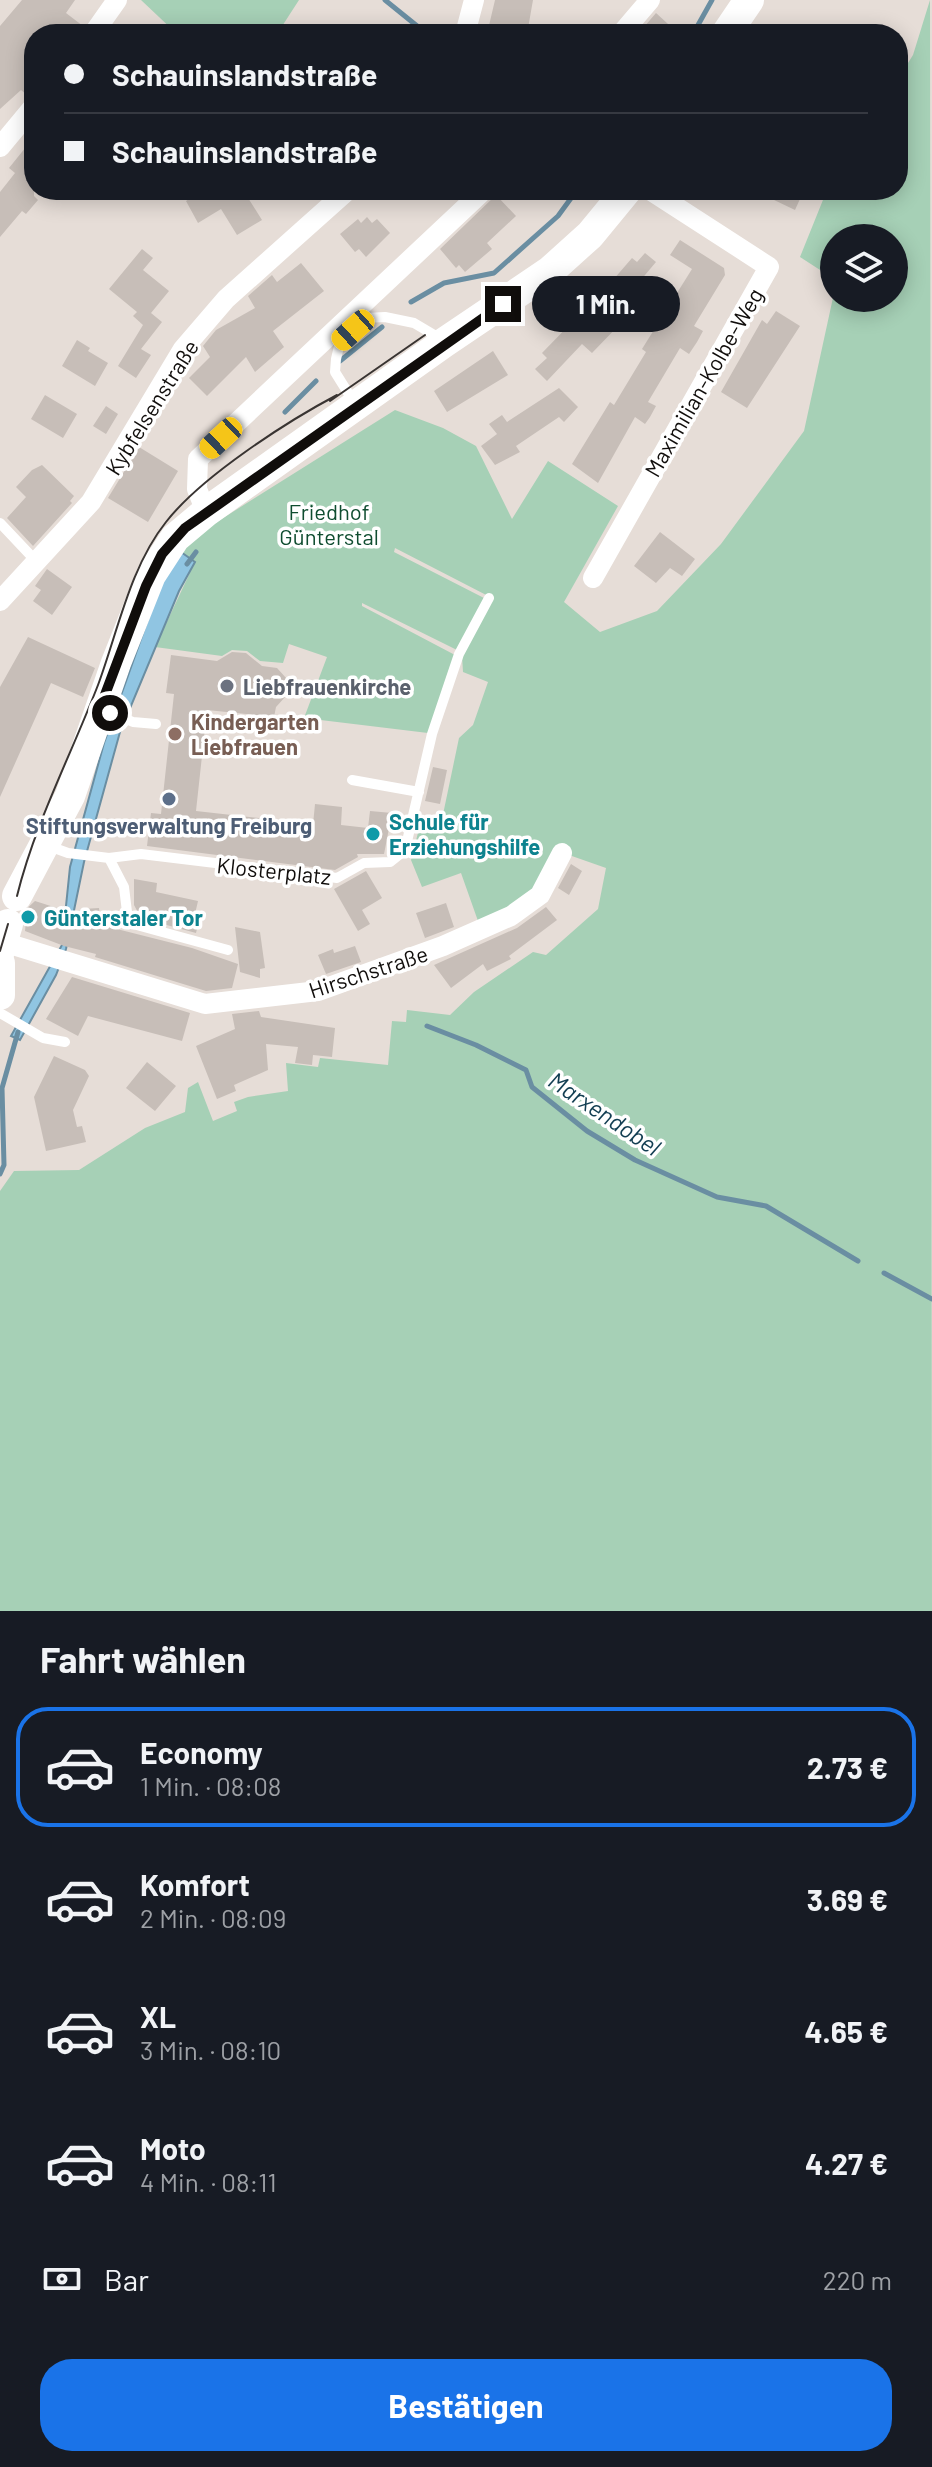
<!DOCTYPE html>
<html lang="de">
<meta charset="utf-8">
<style>
:root{--surface:#171b24;--page:#20242c;--text:#f1f3f6;--muted:#9ea1a6;--line:#363941;--accent:#1a73e8}
body{margin:0;font-family:Barlow,sans-serif;background:var(--page);color:var(--text);height:100vh;display:flex;flex-direction:column;font-size:30px;white-space:nowrap}
*{box-sizing:border-box;margin:0}
p{font-size:26px;color:var(--muted)}
.icon{flex:none;width:44px;height:44px;fill:none;stroke:currentColor;stroke-width:2;stroke-linecap:round;stroke-linejoin:round}
.map{position:relative;height:1611px;overflow:hidden}
.side{display:flex;flex-direction:column;background:var(--surface);flex:1}
.side>*{flex:none}
.hud{position:absolute;left:24px;top:24px;width:884px;height:176px;border-radius:32px;box-shadow:0 4px 20px #0003;display:grid;align-content:center;height:176px;padding:0 40px;background:var(--surface)}
.tools{position:absolute;left:820px;top:224px;display:grid;gap:16px}
.tools a{display:grid;place-items:center;width:88px;height:88px;border-radius:50%;background:var(--surface);box-shadow:0 4px 20px #0003;font-size:40px}
.end{position:absolute;width:36px;height:36px;margin:-18px;border:10px solid #100d0b;background:#fff;box-shadow:0 0 0 4px #fff}
.from{border-radius:50%}
.bubble{position:absolute;height:56px;border-radius:28px;background:var(--surface);box-shadow:0 4px 20px #0003;font-size:26px;font-weight:700;line-height:56px;text-align:center}
.car{position:absolute;width:24px;height:48px;margin:-24px -12px;border-radius:10px;box-shadow:0 0 6px 2px #0007;background:linear-gradient(#f5c518 24%,#345 0 40%,#f5c518 0 76%,#345 0 86%,#f5c518 0)}
.hud b{display:flex;align-items:center;gap:28px;height:76px;font-size:30px}
.hud b+b{border-top:2px solid var(--line)}
.hud i{width:20px;height:20px;background:var(--text)}
ul{padding:0;list-style:none}
li{display:flex;align-items:center;gap:24px;height:120px;margin:0 16px 12px;padding:0 24px;border:4px solid transparent;border-radius:32px}
li div{flex:1}
li b{display:block;font-size:30px}
li em{font-style:normal;font-weight:700}
li.selected{border-color:var(--accent)}
li>.icon{width:72px;height:72px;stroke-width:1.5}
h2{padding:0 40px;font-size:36px;line-height:96px}
.pay{display:flex;align-items:center;gap:20px;height:88px;padding:0 40px;font-size:30px}
.pay p{margin-inline-start:auto}
.button{display:flex;gap:16px;margin-top:auto;padding:16px 40px}
.button a{flex:1;height:92px;border-radius:32px;background:var(--accent);color:#fff;font-size:32px;font-weight:700;line-height:92px;text-align:center}
.map>svg:first-child{display:block}
.green{fill:#a6d0b6}
.water{fill:#90c5e2;stroke:#6a8ea2;stroke-width:2}
.lines{fill:none;stroke-linecap:round;stroke-linejoin:round}
.stream{stroke:#6a8ea2;stroke-width:5}
.building{fill:#c7beb8}
.lane{stroke:#fff;stroke-width:10}
.street{stroke:#fff;stroke-width:20}
.secondary{stroke:#fff;stroke-width:30}
.tram{stroke:#393432;stroke-width:2}
.route{stroke:#100d0b;stroke-width:10}
.worship-dot{fill:#6b7280;stroke:#fff;stroke-width:3}
.education-dot{fill:#8d6e63;stroke:#fff;stroke-width:3}
.service-dot{fill:#5c6f8a;stroke:#fff;stroke-width:3}
.culture-dot{fill:#0f9aa8;stroke:#fff;stroke-width:3}
.labels{text-anchor:middle;dominant-baseline:central;stroke-width:7;stroke-linejoin:round;paint-order:stroke}
.street-label{font-size:22px;fill:#100d0b;stroke:#fff}
.park-label{font-size:22px;fill:#0f4d30;stroke:#fff}
.worship-label{font-size:22px;font-weight:bold;fill:#5b616d;stroke:#fff;text-anchor:start}
.education-label{font-size:22px;font-weight:bold;fill:#785e54;stroke:#fff;text-anchor:start}
.culture-label{font-size:22px;font-weight:bold;fill:#0d838f;stroke:#fff;text-anchor:start}
.service-label{font-size:22px;font-weight:bold;fill:#4e5e75;stroke:#fff}
.water-label{font-size:24px;font-style:italic;fill:#123e52;stroke:#fff}
</style>
<div class="map">
<svg width="932" height="1611" viewBox="0 0 932 1611">
<rect width="100%" height="100%" fill="#e6ddd7"/>
<!-- green -->
<path class="green" d="M141 0H299L277 34H177Z
M930 0 932 1611H0V1191L14 1171 79 1170 145 1128 185 1112 188 1088 198 1082 213 1121 237 1111 234 1102 248 1097 288 1091 286 1063 318 1067 320 1058 388 1065 392 1021 406 1022 407 1010 450 1015 474 992 533 952 546 955 598 909 606 868 569 855 510 910 478 921 461 873 422 887 411 860 421 821 441 824 459 738 473 725 488 682 463 672 462 656 492 598 395 548 394 552 484 598 457 650 362 603V606L455 655 428 733 304 718 327 657 289 644 283 663 260 661 247 651 232 650 222 656 155 647 195 562 181 552 204 530 395 410 443 428 476 446 512 519 548 461 618 506 564 602 600 632 657 611 721 544 804 431 834 293V298H894V238H834V279L800 257 827 190H898V79L913 55Z"/>
<!-- water -->
<path class="water" d="M181 552 195 562 179 591 120 732 84 862 66 949 56 975 20 1040 11 1036 62 945 70 867 104 743 162 580Z"/>
<g class="lines">
<!-- stream -->
<path class="stream" d="M385 0 427 34
M693 34 712 0
M411 302 444 283 494 273 558 216 577 190
M340 361 382 327
M285 412 316 381
M187 564 196 552
M427 1026 476 1045 526 1070 532 1087 587 1131 635 1160 717 1197 766 1206 858 1261
M0 1174 4 1165 2 1088 18 1032
M884 1273 932 1299"/>
</g>
<!-- building -->
<path class="building" d="M22 0H75L66 13 83 26 80 34H34V93L27 95 21 90 0 109V26Z
M495 0H533L527 34H487Z
M656 13 679 34H638Z
M34 137V196L38 200 26 214 22 211 0 237V192L15 173 9 168Z
M204 190H243L262 220 237 235 221 209 198 223 186 201Z
M753 190H804L795 210Z
M496 195 516 216 487 243 492 249 465 272 459 265 456 268 440 249Z
M367 217 372 223 377 219 390 233 366 257 359 249 355 252 340 234 358 219 361 223Z
M680 240 724 268 725 275 694 326 703 331 697 342 689 354 680 348 648 402 656 406 650 417 645 424 635 417 598 483 572 464 610 402 614 405 646 352 642 349 692 269 670 255Z
M142 249 153 258 143 270 169 291 151 313 162 322 141 349 151 355 136 378 118 366 143 325 133 316 137 312 109 289Z
M645 253 656 262 629 294 613 280 632 258 637 262Z
M301 263 324 291 273 331 284 347 255 372 246 357 207 396 189 378 210 357 203 346 216 330 255 308 248 296 272 275 277 282Z
M618 286 631 295 614 318 620 324 592 353 582 344 547 381 535 369 547 358 542 353 578 316 586 325Z
M776 311 800 326 747 408 721 392 762 320 767 324Z
M77 340 90 348 88 351 108 363 95 386 62 366Z
M493 351 508 375 447 412 434 391Z
M559 388 578 407 564 422 559 417 516 446 520 452 495 465 481 446 497 434 489 424 502 415 507 422Z
M45 395 77 414 63 438 31 419Z
M106 406 118 414 106 434 93 426Z
M139 447 178 471 148 522 108 498Z
M42 465 74 496 70 501 72 503 33 546 7 518 26 497 16 487 32 470Z
M660 532 695 559 682 576 670 568 656 583 634 566Z
M47 569 72 587 52 615 33 601 41 590 35 586Z
M28 637 95 668 83 697 51 683 0 797V687Z
M232 652 246 653 262 666 277 668 287 679 286 696 276 707 274 717 207 710 196 811 259 818 258 829 312 835 315 804 342 807 341 825 368 828 370 811 392 813 384 854H357L358 857 335 870 147 846 151 813 161 814 174 694 166 693 171 655 217 661Z
M433 767 447 770 440 804 425 801Z
M571 864 582 871 569 895 558 888Z
M366 871 382 898 362 910 370 924 358 931 334 889Z
M134 879 157 883 156 892 198 901 195 914 200 916 196 933 141 918 134 905Z
M35 901 82 916 83 909 99 908 101 925 192 948 238 964 232 988 206 991 95 957 96 954 64 946 25 931 26 921 22 913Z
M446 903 454 927 425 938 416 913Z
M546 907 557 920 509 956 511 959 487 971 483 964 451 988 434 965 517 928Z
M235 927 260 932 265 968 260 969V978L240 972Z
M355 946 361 962 326 974 318 955 333 949 334 953Z
M72 977 190 1013 182 1041 88 1016 78 1036 46 1019Z
M259 1011 261 1017 335 1028 332 1057 313 1055 312 1065 295 1063 298 1047 266 1044 268 1070 234 1085 236 1091 217 1099 196 1046 235 1029 232 1014Z
M54 1056 85 1070 89 1076 73 1110 77 1127 82 1126 86 1142 46 1151 34 1097Z
M147 1062 176 1086 155 1111 126 1088Z"/>
<g class="lines">
<!-- lane -->
<path class="lane" d="M355 404 335 372 336 359 340 342 366 318 385 317 414 323 441 339
M0 523 35 560
M105 710 133 722 156 724
M352 780 419 792
M46 845 68 853 109 858 124 887 127 912 133 924 228 950
M109 858 141 854 337 878 364 863 390 862 405 850 432 734 459 654 489 598
M0 1013 43 1038 65 1042"/>
<!-- street -->
<path class="street" d="M93 34 117 0
M465 34 474 0
M621 34 650 0
M0 147 34 106
M206 512 197 489 198 459 484 190
M593 578 769 267 650 190
M0 601 91 502 183 349 226 299 348 190
M3 942 205 1004 318 991 443 946 511 916 540 895 562 853"/>
<!-- secondary -->
<path class="secondary" d="M726 34 749 0
M17 896 70 796 116 663 151 575 175 538 206 512 445 342 550 271 590 235 627 190
M0 951 8 924
M0 963V995"/>
<!-- tram -->
<path class="tram" d="M330 401 425 335
M17 896C35 823 71 755 98 685 118 631 130 567 166 522 201 477 286 422 337 395
M0 951 8 924"/>
</g>
<g class="lines">
<!-- route -->
<path class="route" d="M110 713 100 708 146 586 162 554 185 528 503 304"/>
</g>
<!-- markers -->
<circle class="worship-dot" cx="227" cy="686" r="8"/>
<circle class="education-dot" cx="175" cy="734" r="8"/>
<circle class="service-dot" cx="169" cy="799" r="8"/>
<g class="culture-dot">
<circle cx="373" cy="834" r="8"/>
<circle cx="28" cy="917" r="8"/>
</g>
<g class="labels">
<!-- street labels -->
<g class="street-label">
<text transform="translate(703 382) rotate(-60)">Maximilian-Kolbe-Weg</text>
<text transform="translate(151 407) rotate(-58)">Kybfelsenstraße</text>
<text transform="translate(274 870) rotate(6)">Klosterplatz</text>
<text transform="translate(368 971) rotate(-18)">Hirschstraße</text>
</g>
<!-- park labels -->
<g class="park-label">
<text x="329" y="511">Friedhof<tspan x="329" dy="25">Günterstal</tspan></text>
</g>
<!-- worship labels -->
<g class="worship-label">
<text x="243" y="686">Liebfrauenkirche</text>
</g>
<!-- education labels -->
<g class="education-label">
<text x="191" y="721">Kindergarten<tspan x="191" dy="25">Liebfrauen</tspan></text>
</g>
<!-- culture labels -->
<g class="culture-label">
<text x="389" y="821">Schule für<tspan x="389" dy="25">Erziehungshilfe</tspan></text>
<text x="44" y="917">Günterstaler Tor</text>
</g>
<!-- service labels -->
<g class="service-label">
<text x="169" y="825">Stiftungsverwaltung Freiburg</text>
</g>
<!-- water labels -->
<g class="water-label">
<text transform="translate(605 1113) rotate(34)">Marxendobel</text>
</g>
</g>
</svg>
<div class="tools">
<a><svg class="icon" aria-label="layers" viewBox="0 0 24 24"><path d="M12 4l9 5-9 5-9-5zM3 14l9 5 9-5"/></svg></a>
</div>
<i class="end from" style="left:110px;top:713px"></i>
<i class="end" style="left:503px;top:304px"></i>
<div class="bubble" style="left:532px;top:276px;width:148px">1 Min.</div>
<i class="car" style="left:353px;top:330px;rotate:228deg"></i>
<i class="car" style="left:221px;top:438px;rotate:227deg"></i>
<div class="hud">
<b><i class="from"></i>Schauinslandstraße</b>
<b><i></i>Schauinslandstraße</b>
</div>
</div>
<section class="side">
<h2>Fahrt wählen</h2>
<ul>
<li class="selected"><svg class="icon" aria-label="car" viewBox="0 0 24 24"><path d="M5 17H2v-5l4-1 3-4h7l3 4 3 1v5h-3M9 17h6M6 11h13"/><circle cx="7" cy="17" r="2"/><circle cx="17" cy="17" r="2"/></svg><div><b>Economy</b><p>1 Min. · 08:08</p></div><em>2.73 €</em></li>
<li><svg class="icon" aria-label="car" viewBox="0 0 24 24"><path d="M5 17H2v-5l4-1 3-4h7l3 4 3 1v5h-3M9 17h6M6 11h13"/><circle cx="7" cy="17" r="2"/><circle cx="17" cy="17" r="2"/></svg><div><b>Komfort</b><p>2 Min. · 08:09</p></div><em>3.69 €</em></li>
<li><svg class="icon" aria-label="car" viewBox="0 0 24 24"><path d="M5 17H2v-5l4-1 3-4h7l3 4 3 1v5h-3M9 17h6M6 11h13"/><circle cx="7" cy="17" r="2"/><circle cx="17" cy="17" r="2"/></svg><div><b>XL</b><p>3 Min. · 08:10</p></div><em>4.65 €</em></li>
<li><svg class="icon" aria-label="car" viewBox="0 0 24 24"><path d="M5 17H2v-5l4-1 3-4h7l3 4 3 1v5h-3M9 17h6M6 11h13"/><circle cx="7" cy="17" r="2"/><circle cx="17" cy="17" r="2"/></svg><div><b>Moto</b><p>4 Min. · 08:11</p></div><em>4.27 €</em></li>
</ul>
<div class="pay"><svg class="icon" aria-label="cash" viewBox="0 0 24 24"><path d="M3 7h18v10H3z"/><circle cx="12" cy="12" r="2"/></svg>Bar<p>220 m</p></div>
<div class="button"><a>Bestätigen</a></div>
</section>
